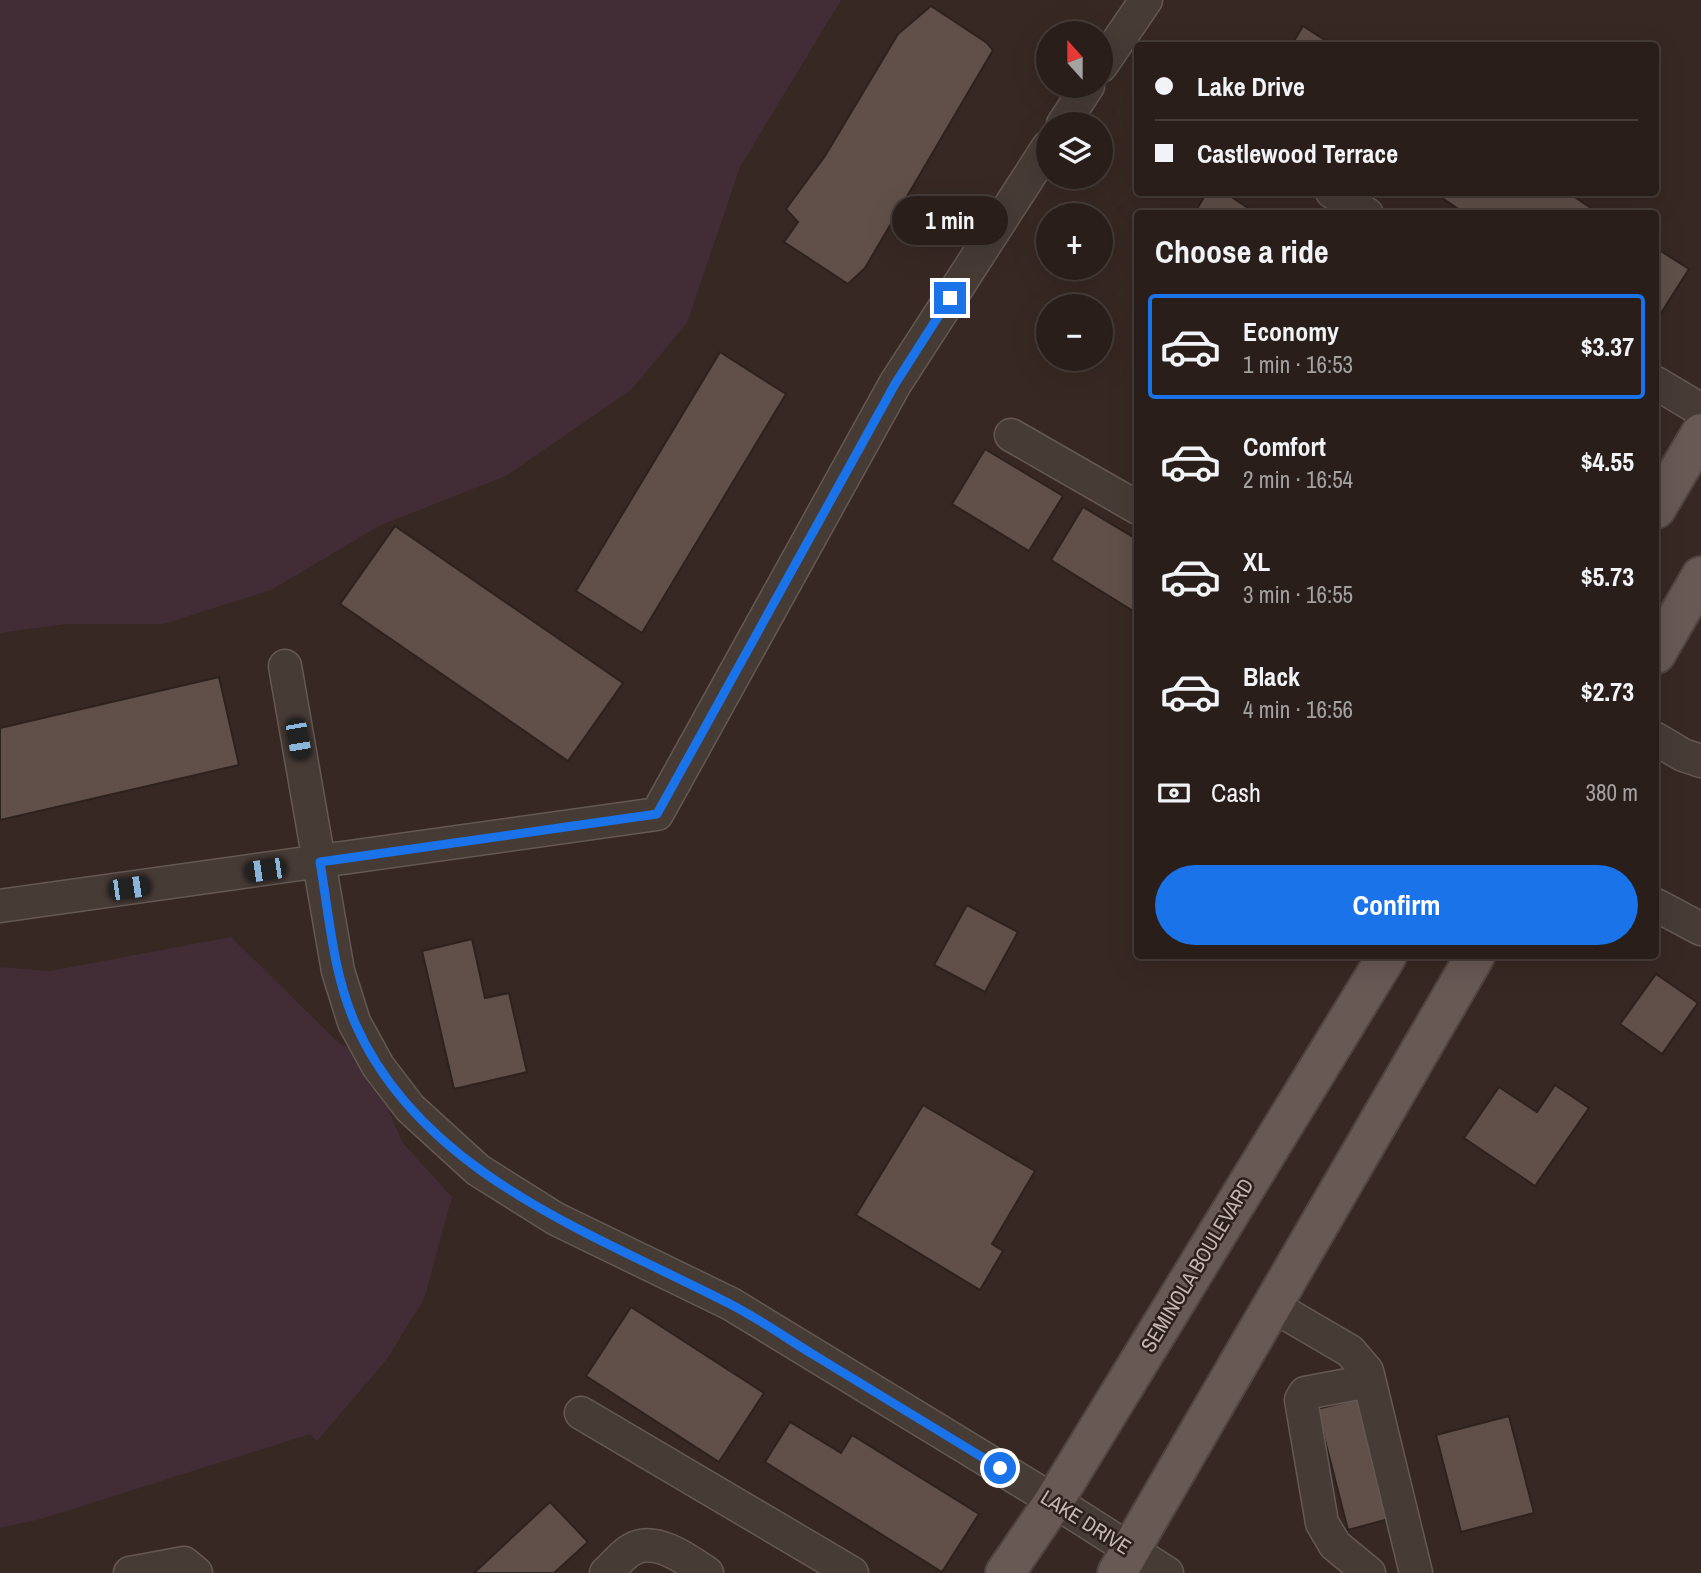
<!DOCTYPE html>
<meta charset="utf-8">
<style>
:root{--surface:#291e1a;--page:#312723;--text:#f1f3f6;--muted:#a5a2a2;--line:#453c39;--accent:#1a73e8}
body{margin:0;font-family:"Archivo Narrow",sans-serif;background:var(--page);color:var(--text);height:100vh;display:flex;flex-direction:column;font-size:26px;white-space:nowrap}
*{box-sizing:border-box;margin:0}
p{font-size:23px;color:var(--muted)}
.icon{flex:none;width:38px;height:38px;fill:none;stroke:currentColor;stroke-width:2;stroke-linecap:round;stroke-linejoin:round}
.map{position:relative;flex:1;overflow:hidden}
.sheet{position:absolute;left:1134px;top:210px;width:525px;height:749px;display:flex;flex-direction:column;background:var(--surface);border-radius:7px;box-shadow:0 7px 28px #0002,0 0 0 2px var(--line)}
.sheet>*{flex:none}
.banner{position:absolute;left:1134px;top:42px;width:525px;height:154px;border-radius:7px;box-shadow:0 7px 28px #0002,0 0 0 2px var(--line);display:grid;align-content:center;height:154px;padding:0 21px;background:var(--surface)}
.needle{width:46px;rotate:339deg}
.tools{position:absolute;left:1036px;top:21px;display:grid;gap:14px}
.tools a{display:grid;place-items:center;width:77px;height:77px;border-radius:50%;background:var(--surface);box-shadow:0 7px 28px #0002,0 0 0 2px var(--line);font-size:35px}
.end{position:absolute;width:32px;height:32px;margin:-16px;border:9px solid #1a73e8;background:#fff;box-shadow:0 0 0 4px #fff}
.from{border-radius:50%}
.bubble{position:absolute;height:49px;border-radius:24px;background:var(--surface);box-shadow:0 7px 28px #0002,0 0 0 2px var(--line);font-size:23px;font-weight:700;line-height:49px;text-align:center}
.car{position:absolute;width:21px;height:42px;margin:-21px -10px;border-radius:9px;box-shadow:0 0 5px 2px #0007;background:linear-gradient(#222 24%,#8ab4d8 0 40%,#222 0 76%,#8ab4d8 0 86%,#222 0)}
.banner b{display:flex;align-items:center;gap:24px;height:66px;font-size:26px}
.banner b+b{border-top:2px solid var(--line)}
.banner i{width:18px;height:18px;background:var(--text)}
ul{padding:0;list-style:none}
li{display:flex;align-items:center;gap:21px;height:105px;margin:0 14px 10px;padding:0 7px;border:4px solid transparent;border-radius:7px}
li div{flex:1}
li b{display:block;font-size:26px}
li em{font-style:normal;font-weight:700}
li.active{border-color:var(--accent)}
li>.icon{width:63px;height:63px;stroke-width:1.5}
h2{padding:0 21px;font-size:32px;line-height:84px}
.pay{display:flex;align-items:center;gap:18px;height:77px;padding:0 21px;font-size:26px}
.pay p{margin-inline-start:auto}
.button{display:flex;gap:14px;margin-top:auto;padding:14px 21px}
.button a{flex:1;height:80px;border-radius:42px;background:var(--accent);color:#fff;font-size:28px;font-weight:700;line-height:80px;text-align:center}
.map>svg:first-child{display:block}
.green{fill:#422d36}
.building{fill:#605049;stroke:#2e221e;stroke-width:2}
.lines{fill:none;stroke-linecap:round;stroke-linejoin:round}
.minor-casing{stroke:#655954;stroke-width:35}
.major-casing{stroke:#514440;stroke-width:42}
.minor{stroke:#473b36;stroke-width:32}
.major{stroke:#675954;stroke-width:38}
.route{stroke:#1a73e8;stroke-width:9}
.labels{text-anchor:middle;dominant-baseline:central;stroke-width:5;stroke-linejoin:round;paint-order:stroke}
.street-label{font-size:21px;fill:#c4b7b1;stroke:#2c201c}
</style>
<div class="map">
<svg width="1701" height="1573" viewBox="0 0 1701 1573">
<rect width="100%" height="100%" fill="#372823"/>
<!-- green -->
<path class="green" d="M0 0H841L740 167 687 323 631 390 506 476 381 525 271 590 163 624H65L0 633Z
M231 937 341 1045 348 1047 365 1078 388 1108 402 1142 452 1197 424 1299 387 1359 317 1441 310 1434 41 1519 0 1528V967L50 971Z"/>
<!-- building -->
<path class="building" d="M931 6 987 43 993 50 865 268 848 284 784 242 798 222 786 209 825 156 898 34Z
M1303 26 1334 46H1291Z
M1207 192H1224L1257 214H1194Z
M1433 192H1567L1600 214H1466Z
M1656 248 1689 269 1656 321Z
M720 352 786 394 642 633 576 591Z
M985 449 1063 496 1029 551 952 504Z
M1083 507 1138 540V614L1051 560Z
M395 526 623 683 568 761 340 604Z
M219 677 239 765 0 820V728Z
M967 905 1018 932 985 992 934 965Z
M472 939 485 998 509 993 527 1072 454 1089 422 951Z
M1656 974 1698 1003 1662 1054 1620 1024Z
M1555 1085 1589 1108 1535 1186 1464 1138 1499 1087 1537 1112Z
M923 1105 1035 1171 992 1244 1003 1251 980 1290 856 1215Z
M631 1307 764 1393 719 1462 586 1376Z
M1362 1398 1392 1518 1348 1530 1317 1409Z
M1509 1416 1534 1513 1461 1532 1436 1435Z
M790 1422 841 1453 852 1435 979 1514 942 1572 765 1462Z
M550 1502 588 1542 554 1573H474Z"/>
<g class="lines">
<defs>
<path id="minor" d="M1101 66 1146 0
M1063 124 1088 86
M1332 192 1367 214
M1656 383 1701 410
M1011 435 1138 508
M285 666 338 971 354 1022 378 1066 410 1108 478 1170 556 1219 731 1304 1054 1501 1167 1573
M1656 739 1683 755 1701 761
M1656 905 1701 929
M0 906 657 814 895 384 1048 147
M1273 1306 1350 1351 1367 1371 1416 1573
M581 1413 852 1573
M130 1573 184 1563 196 1573
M606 1573C614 1566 622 1555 631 1550 654 1535 688 1560 707 1573
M1369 1573 1335 1545 1322 1523 1301 1400 1305 1393 1369 1381"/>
<path id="major" d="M1656 509 1701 433
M1656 654 1701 576
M1005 1573 1054 1501 1387 956
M1117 1573 1475 956"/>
</defs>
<!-- minor casing -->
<use href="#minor" class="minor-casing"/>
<!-- major casing -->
<use href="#major" class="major-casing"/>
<!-- minor -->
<use href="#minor" class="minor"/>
<!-- major -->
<use href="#major" class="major"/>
</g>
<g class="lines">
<!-- route -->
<path class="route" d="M950 298 895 384 657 814 320 862C329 915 333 973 355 1023 421 1174 592 1233 728 1303 758 1318 786 1338 814 1355 876 1393 938 1431 1000 1468"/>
</g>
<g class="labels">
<!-- street labels -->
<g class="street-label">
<text transform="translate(1197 1265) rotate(-59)">SEMINOLA BOULEVARD</text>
<text transform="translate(1086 1522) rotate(32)">LAKE DRIVE</text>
</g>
</g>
</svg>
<div class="tools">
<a><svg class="needle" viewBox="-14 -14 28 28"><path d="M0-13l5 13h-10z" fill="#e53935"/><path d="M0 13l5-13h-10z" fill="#a5a2a2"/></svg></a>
<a><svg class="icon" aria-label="layers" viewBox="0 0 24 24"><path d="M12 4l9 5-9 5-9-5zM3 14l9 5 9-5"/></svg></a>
<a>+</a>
<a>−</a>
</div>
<i class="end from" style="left:1000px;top:1468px"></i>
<i class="end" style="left:950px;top:298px"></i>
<div class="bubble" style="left:892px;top:196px;width:116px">1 min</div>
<i class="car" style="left:298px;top:739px;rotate:170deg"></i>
<i class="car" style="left:265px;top:870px;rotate:262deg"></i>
<i class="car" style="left:129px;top:888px;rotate:82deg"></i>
<div class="banner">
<b><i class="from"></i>Lake Drive</b>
<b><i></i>Castlewood Terrace</b>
</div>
<section class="sheet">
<h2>Choose a ride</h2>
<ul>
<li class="active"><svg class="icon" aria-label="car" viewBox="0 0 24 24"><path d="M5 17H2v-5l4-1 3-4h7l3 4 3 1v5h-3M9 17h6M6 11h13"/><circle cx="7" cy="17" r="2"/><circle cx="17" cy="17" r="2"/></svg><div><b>Economy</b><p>1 min · 16:53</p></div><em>$3.37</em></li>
<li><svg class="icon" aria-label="car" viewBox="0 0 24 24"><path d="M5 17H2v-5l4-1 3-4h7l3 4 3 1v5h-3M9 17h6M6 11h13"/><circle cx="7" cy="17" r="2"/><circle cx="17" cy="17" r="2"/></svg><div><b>Comfort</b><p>2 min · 16:54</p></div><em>$4.55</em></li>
<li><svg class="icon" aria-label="car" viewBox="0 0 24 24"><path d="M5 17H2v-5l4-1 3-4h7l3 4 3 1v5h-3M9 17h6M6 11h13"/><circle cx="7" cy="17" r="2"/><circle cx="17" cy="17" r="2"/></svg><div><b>XL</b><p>3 min · 16:55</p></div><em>$5.73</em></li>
<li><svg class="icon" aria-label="car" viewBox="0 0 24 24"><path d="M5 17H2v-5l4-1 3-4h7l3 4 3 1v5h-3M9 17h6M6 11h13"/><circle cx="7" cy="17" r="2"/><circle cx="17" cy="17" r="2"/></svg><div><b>Black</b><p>4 min · 16:56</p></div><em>$2.73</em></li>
</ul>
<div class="pay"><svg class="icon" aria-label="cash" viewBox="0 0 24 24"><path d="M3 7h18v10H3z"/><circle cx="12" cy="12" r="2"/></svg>Cash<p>380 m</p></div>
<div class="button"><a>Confirm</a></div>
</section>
</div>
